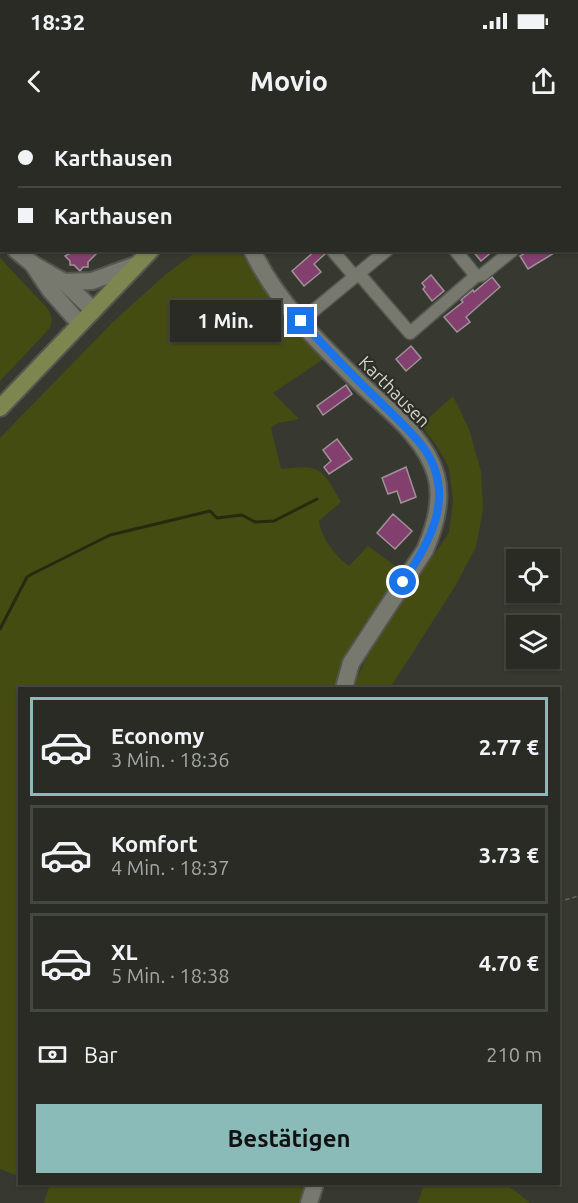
<!DOCTYPE html>
<html lang="de">
<meta charset="utf-8">
<style>
:root{--surface:#292b24;--page:#353731;--text:#f1f3f6;--muted:#a5a7a6;--line:#454741;--accent:#8bbbb9}
body{margin:0;font-family:Ubuntu,sans-serif;background:var(--page);color:var(--text);height:100vh;display:flex;flex-direction:column;font-size:22px;white-space:nowrap}
*{box-sizing:border-box;margin:0}
p{font-size:20px;color:var(--muted)}
.icon{flex:none;width:33px;height:33px;fill:none;stroke:currentColor;stroke-width:2;stroke-linecap:round;stroke-linejoin:round}
.map{position:relative;flex:1;overflow:hidden}
.side{position:absolute;left:18px;top:567px;width:542px;height:498px;display:flex;flex-direction:column;background:var(--surface);border-radius:0px;box-shadow:0 2px 4px #0004,0 0 0 2px var(--line)}
.side>*{flex:none}
.top-card{position:absolute;left:0px;top:0px;width:579px;height:132px;box-shadow:0 2px 4px #0004,0 0 0 2px var(--line);display:grid;align-content:center;height:132px;padding:0 18px;background:var(--surface)}
.buttons{position:absolute;left:506px;top:429px;display:grid;gap:12px}
.buttons a{display:grid;place-items:center;width:54px;height:54px;border-radius:0px;background:var(--surface);box-shadow:0 2px 4px #0004,0 0 0 2px var(--line);font-size:30px}
.end{position:absolute;width:27px;height:27px;margin:-14px;border:8px solid #1a73e8;background:#fff;box-shadow:0 0 0 3px #fff}
.from{border-radius:50%}
.bubble{position:absolute;height:42px;border-radius:0px;background:var(--surface);box-shadow:0 2px 4px #0004,0 0 0 2px var(--line);font-size:20px;font-weight:600;line-height:42px;text-align:center}
.top-card b{display:flex;align-items:center;gap:21px;height:57px;font-size:22px}
.top-card b+b{border-top:2px solid var(--line)}
.top-card i{width:15px;height:15px;background:var(--text)}
ul{padding:10px 0 0;list-style:none}
li{display:flex;align-items:center;gap:18px;height:99px;margin:0 12px 9px;padding:0 6px;border:3px solid var(--line);border-radius:0px}
li div{flex:1}
li b{display:block;font-size:22px}
li em{font-style:normal;font-weight:600}
li.selected{border-color:var(--accent)}
li>.icon{width:54px;height:54px;stroke-width:1.5}
.pay{display:flex;align-items:center;gap:15px;height:66px;padding:0 18px;font-size:22px}
.pay p{margin-inline-start:auto}
.button{display:flex;gap:12px;margin-top:auto;padding:12px 18px}
.button a{flex:1;height:69px;border-radius:0px;background:var(--accent);color:#111;font-size:24px;font-weight:600;line-height:69px;text-align:center}
.status{display:flex;justify-content:space-between;align-items:center;height:42px;padding:0 30px;background:var(--surface);direction:ltr}
.status svg{height:16px;fill:currentColor}
header{display:flex;justify-content:space-between;align-items:center;height:78px;padding:0 18px;background:var(--surface);font-size:27px;font-weight:600}
.map>svg:first-child{display:block}
.green{fill:#454c12}
.lines{fill:none;stroke-linecap:round;stroke-linejoin:round}
.stream{stroke:#262a0f;stroke-width:3}
.building{fill:#833f6e;stroke:#9e9399;stroke-width:1.5}
.minor-casing{stroke:#54564f;stroke-width:15}
.secondary-casing{stroke:#54564f;stroke-width:20}
.primary-casing{stroke:#54564f;stroke-width:20}
.path{stroke:#676861;stroke-width:1.5;stroke-dasharray:4.5 3;stroke-linecap:butt}
.minor{stroke:#77796f;stroke-width:12}
.secondary{stroke:#77796f;stroke-width:16}
.primary{stroke:#7e8650;stroke-width:16}
.route{stroke:#1a73e8;stroke-width:8}
.labels{text-anchor:middle;dominant-baseline:central;stroke-width:4.5;stroke-linejoin:round;paint-order:stroke}
.street-label{font-size:18px;fill:#d3d4cf;stroke:#2d2f26}
</style>
<div class="status"><b>18:32</b><svg viewBox="0 0 49 12"><path d="M0 12V9h3v3zM5 12V6h3v6zM10 12V3h3v9zM15 12V0h3v12zM26 1h20v11H26zM47 4h2v5h-2z"/></svg></div>
<header><svg class="icon" aria-label="back" viewBox="0 0 24 24"><path d="M15 5l-7 7 7 7"/></svg>Movio<svg class="icon" aria-label="share" viewBox="0 0 24 24"><path d="M12 15V3M7 8l5-5 5 5M5 13v7h14v-7"/></svg></header>
<div class="map">
<svg width="578" height="1083" viewBox="0 0 578 1083">
<rect width="100%" height="100%" fill="#373930"/>
<!-- green -->
<path class="green" d="M197 131H240L260 162 328 236 273 273 299 299 278 303 271 308 281 349C322 345 321 347 341 382L319 401C321 417 335 436 349 446L368 426 402 451 357 515 351 530 342 568H20L19 1056 0 1049V318L113 202 165 155Z
M0 138 47 188C52 196 53 200 49 209L0 261Z
M453 276 469 309 481 352 483 389 476 427 454 468 390 568H355L357 558 374 522 449 413 453 380 449 348 437 326 421 305Z
M41 1064H317L312 1083H44L49 1067Z
M424 1064H502L513 1069 530 1083H418Z"/>
<g class="lines">
<!-- stream -->
<path class="stream" d="M0 509 27 457 32 454 110 415 210 391 217 398 242 395 255 402 274 401 317 379"/>
</g>
<!-- building -->
<path class="building" d="M76 130H100L88 142V147H83L80 151 74 145H70V141L65 136Z
M316 130H324L325 134 314 144 321 152 304 166 292 151Z
M472 130H494L481 141Z
M530 130H559L528 149 520 136Z
M431 155 444 171 432 181 423 169 425 167 422 163Z
M492 157 500 167 466 197 470 202 457 212 444 197 463 182 461 180 473 170 474 172Z
M411 226 421 238 406 251 396 239Z
M346 265 352 274 323 295 317 286Z
M337 319 352 339 329 354 324 347 331 341 323 330Z
M406 347 416 377 401 383 397 371 388 374 382 358Z
M393 394 412 411 395 429 377 413Z"/>
<g class="lines">
<defs>
<path id="minor" d="M75 0 76 2
M212 0 213 2
M578 94V93
M332 130 355 157
M359 154 410 213 476 156 455 130
M476 156 482 155 513 130
M301 201 387 130"/>
<path id="secondary" d="M0 118 2 120
M16 130 34 145 64 162 93 190
M252 130C277 183 320 224 361 264 388 290 425 317 436 355 443 380 435 407 425 430L351 543 344 568
M34 146 50 170 80 204
M64 162 92 161 136 145
M309 1083 315 1064"/>
<path id="primary" d="M321 2 323 0
M0 288 151 130"/>
</defs>
<!-- minor casing -->
<use href="#minor" class="minor-casing"/>
<!-- secondary casing -->
<use href="#secondary" class="secondary-casing"/>
<!-- primary casing -->
<use href="#primary" class="primary-casing"/>
<!-- path -->
<path class="path" d="M558 782 578 776"/>
<!-- minor -->
<use href="#minor" class="minor"/>
<!-- secondary -->
<use href="#secondary" class="secondary"/>
<!-- primary -->
<use href="#primary" class="primary"/>
</g>
<g class="lines">
<!-- route -->
<path class="route" d="M301 201C326 228 352 255 378 280 393 295 410 310 423 327 457 374 431 421 403 462"/>
</g>
<g class="labels">
<!-- street labels -->
<g class="street-label">
<text transform="translate(395 271) rotate(45)">Karthausen</text>
</g>
</g>
</svg>
<div class="buttons">
<a><svg class="icon" aria-label="locate" viewBox="0 0 24 24"><circle cx="12" cy="12" r="6"/><path d="M12 2v4M12 18v4M2 12h4M18 12h4"/></svg></a>
<a><svg class="icon" aria-label="layers" viewBox="0 0 24 24"><path d="M12 4l9 5-9 5-9-5zM3 14l9 5 9-5"/></svg></a>
</div>
<i class="end from" style="left:403px;top:462px"></i>
<i class="end" style="left:301px;top:201px"></i>
<div class="bubble" style="left:170px;top:180px;width:111px">1 Min.</div>
<div class="top-card">
<b><i class="from"></i>Karthausen</b>
<b><i></i>Karthausen</b>
</div>
<section class="side">
<ul>
<li class="selected"><svg class="icon" aria-label="car" viewBox="0 0 24 24"><path d="M5 17H2v-5l4-1 3-4h7l3 4 3 1v5h-3M9 17h6M6 11h13"/><circle cx="7" cy="17" r="2"/><circle cx="17" cy="17" r="2"/></svg><div><b>Economy</b><p>3 Min. · 18:36</p></div><em>2.77 €</em></li>
<li><svg class="icon" aria-label="car" viewBox="0 0 24 24"><path d="M5 17H2v-5l4-1 3-4h7l3 4 3 1v5h-3M9 17h6M6 11h13"/><circle cx="7" cy="17" r="2"/><circle cx="17" cy="17" r="2"/></svg><div><b>Komfort</b><p>4 Min. · 18:37</p></div><em>3.73 €</em></li>
<li><svg class="icon" aria-label="car" viewBox="0 0 24 24"><path d="M5 17H2v-5l4-1 3-4h7l3 4 3 1v5h-3M9 17h6M6 11h13"/><circle cx="7" cy="17" r="2"/><circle cx="17" cy="17" r="2"/></svg><div><b>XL</b><p>5 Min. · 18:38</p></div><em>4.70 €</em></li>
</ul>
<div class="pay"><svg class="icon" aria-label="cash" viewBox="0 0 24 24"><path d="M3 7h18v10H3z"/><circle cx="12" cy="12" r="2"/></svg>Bar<p>210 m</p></div>
<div class="button"><a>Bestätigen</a></div>
</section>
</div>
